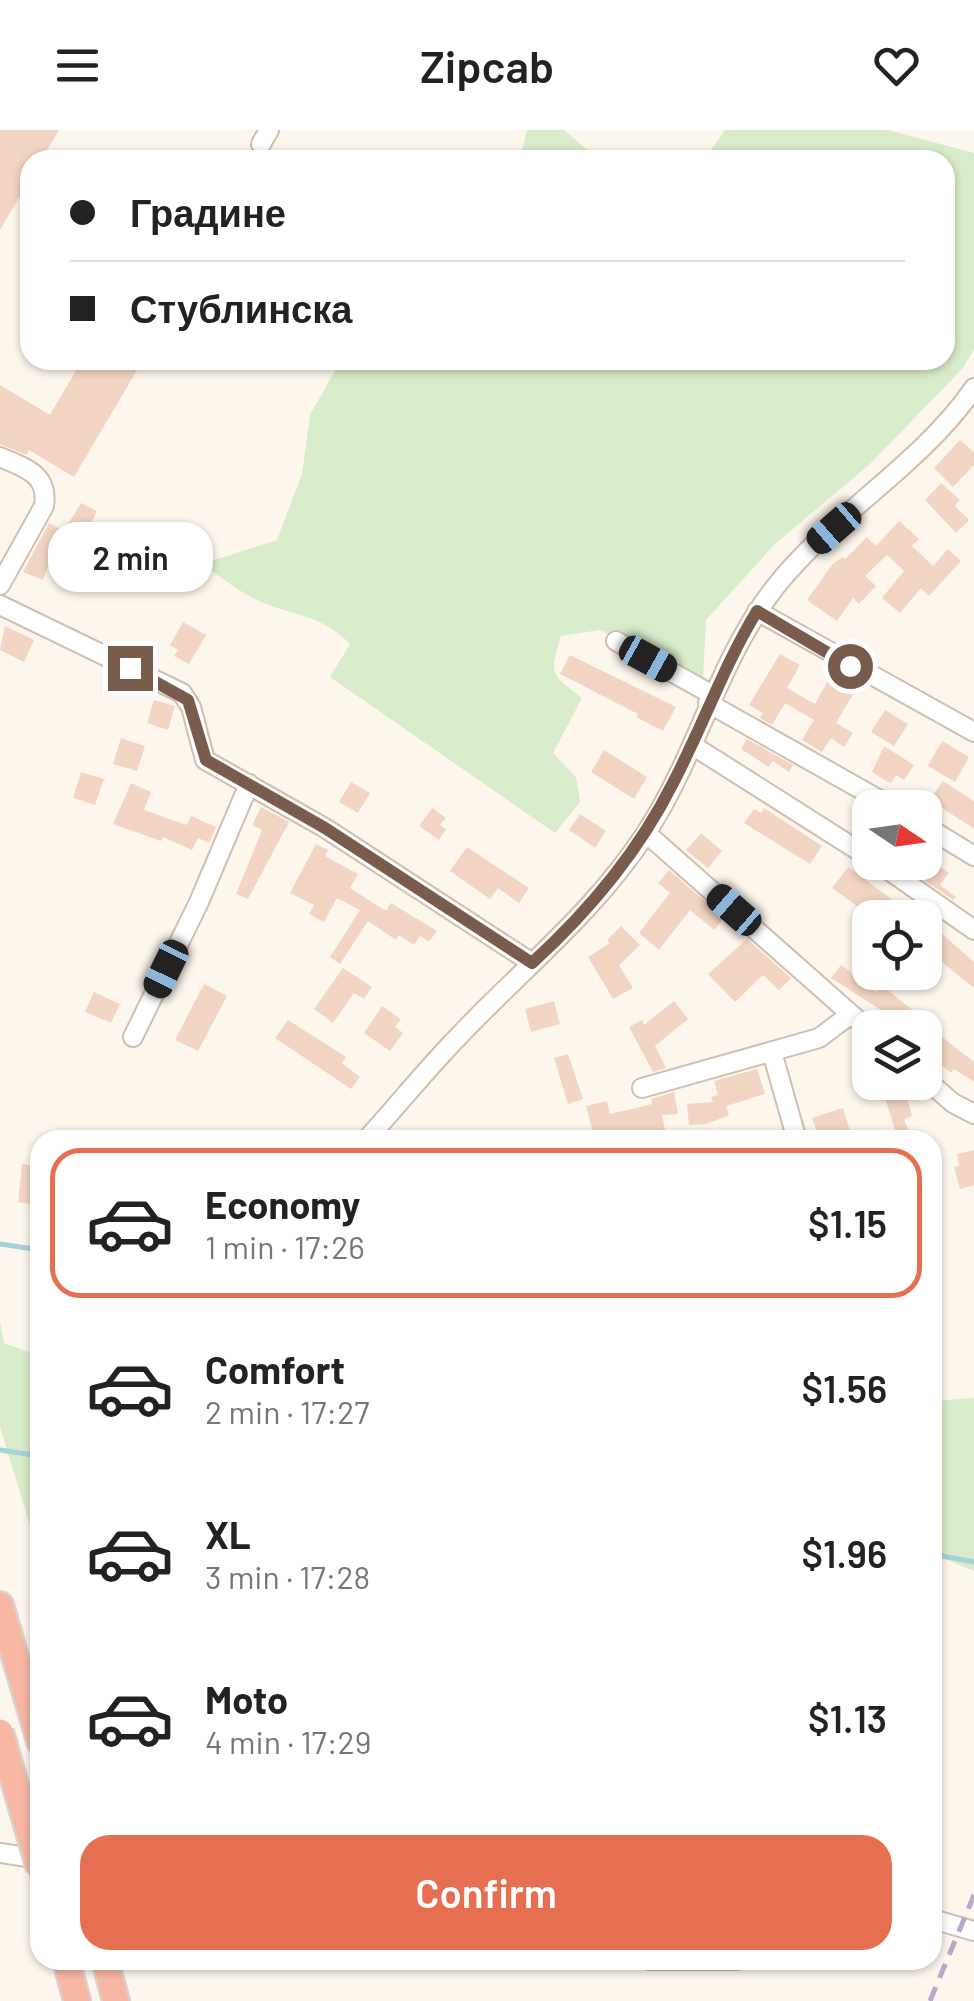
<!DOCTYPE html>
<meta charset="utf-8">
<style>
:root{--surface:#fff;--page:#f2f2f2;--text:#222;--muted:#767676;--line:#e0e0e0;--accent:#e76f51}
body{margin:0;font-family:Barlow,sans-serif;background:var(--page);color:var(--text);height:100vh;display:flex;flex-direction:column;font-size:38px;white-space:nowrap}
*{box-sizing:border-box;margin:0}
p{font-size:32px;color:var(--muted)}
.icon{flex:none;width:55px;height:55px;fill:none;stroke:currentColor;stroke-width:2;stroke-linecap:round;stroke-linejoin:round}
.map{position:relative;flex:1;overflow:hidden}
.panel{position:absolute;left:30px;top:1000px;width:912px;height:840px;display:flex;flex-direction:column;background:var(--surface);border-radius:30px;box-shadow:0 2px 8px #0004}
.panel>*{flex:none}
.guide{position:absolute;left:20px;top:20px;width:935px;height:220px;border-radius:30px;box-shadow:0 2px 8px #0004;display:grid;align-content:center;height:220px;padding:0 50px;background:var(--surface)}
.needle{width:65px;rotate:103deg}
.controls{position:absolute;left:852px;top:660px;display:grid;gap:20px}
.controls a{display:grid;place-items:center;width:90px;height:90px;border-radius:20px;background:var(--surface);box-shadow:0 2px 8px #0004;font-size:50px}
.end{position:absolute;width:45px;height:45px;margin:-22px;border:12px solid #7a5c4d;background:#fff;box-shadow:0 0 0 5px #fff}
.from{border-radius:50%}
.bubble{position:absolute;height:70px;border-radius:30px;background:var(--surface);box-shadow:0 2px 8px #0004;font-size:32px;font-weight:600;line-height:70px;text-align:center}
.car{position:absolute;width:30px;height:60px;margin:-30px -15px;border-radius:12px;box-shadow:0 0 8px 2px #0007;background:linear-gradient(#222 24%,#8ab4d8 0 40%,#222 0 76%,#8ab4d8 0 86%,#222 0)}
.guide b{display:flex;align-items:center;gap:35px;height:95px;font-size:38px}
.guide b+b{border-top:2px solid var(--line)}
.guide i{width:25px;height:25px;background:var(--text)}
ul{padding:18px 0 0;list-style:none}
li{display:flex;align-items:center;gap:30px;height:150px;margin:0 20px 15px;padding:0 30px;border:5px solid transparent;border-radius:30px}
li div{flex:1}
li b{display:block;font-size:38px}
li em{font-style:normal;font-weight:600}
li.current{border-color:var(--accent)}
li>.icon{width:90px;height:90px;stroke-width:1.5}
.primary-button{display:flex;gap:20px;margin-top:auto;padding:20px 50px}
.primary-button a{flex:1;height:115px;border-radius:30px;background:var(--accent);color:#fff;font-size:40px;font-weight:600;line-height:115px;text-align:center}
header{display:flex;justify-content:space-between;align-items:center;height:130px;padding:0 50px;background:var(--surface);font-size:45px;font-weight:600}
.map>svg:first-child{display:block}
.green{fill:#d8ecc9}
.lines{fill:none;stroke-linecap:round;stroke-linejoin:round}
.stream{stroke:#a5d3da;stroke-width:5}
.building{fill:#f3d5c3}
.minor-casing{stroke:#d1beb0;stroke-width:22}
.highway-casing{stroke:#dad1cd;stroke-width:30}
.minor{stroke:#fff;stroke-width:18}
.highway{stroke:#f7b7a3;stroke-width:25}
.rail{stroke:#b9a8c9;stroke-width:5;stroke-dasharray:15 10;stroke-linecap:butt}
.highway-bridge-casing{stroke:#dad1cd;stroke-width:30;stroke-linecap:butt}
.highway-bridge{stroke:#f7b7a3;stroke-width:25}
.route{stroke:#7a5c4d;stroke-width:12}
</style>
<header><svg class="icon" aria-label="menu" viewBox="0 0 24 24"><path d="M4 6h16M4 12h16M4 18h16"/></svg>Zipcab<svg class="icon" aria-label="heart" viewBox="0 0 24 24"><path d="M12 20l-8-8c-3-5 5-10 8-4 3-6 11-1 8 4z"/></svg></header>
<div class="map">
<svg width="974" height="1871" viewBox="0 0 974 1871">
<rect width="100%" height="100%" fill="#fdf6ec"/>
<!-- green -->
<path class="green" d="M527 0H564L599 30H520Z
M725 0H888L974 23V219L963 238 870 334 775 414 706 490 703 547 600 500 561 506C549 545 550 543 582 568L553 623 576 647 580 672 555 703 330 547 350 514C320 483 294 487 257 470 237 461 220 446 202 434L277 410 302 344 310 285 341 230H945V30H704Z
M0 1192 4 1213 40 1226V1428L0 1297Z
M974 1268V1441L933 1424 932 1271Z"/>
<g class="lines">
<!-- stream -->
<path class="stream" d="M0 1114 40 1120
M0 1320 40 1326
M932 1424 974 1432"/>
</g>
<!-- building -->
<path class="building" d="M0 0H59L41 30H30V49L0 100Z
M82 230H143L74 347 29 320 26 325 0 314V255L50 285Z
M960 310 974 322V335L953 357 934 338Z
M941 353 960 370 955 376 969 390 956 403 925 370Z
M81 373 97 381 78 421 57 411 43 450 23 442 49 393 64 401Z
M899 391 919 409 912 416 933 436 948 419 961 431 929 466 921 458 900 483 882 468 904 441 887 425 865 446 876 456 859 474 853 468 837 491 807 470 832 435 842 427 845 429 867 407 876 416Z
M183 492 206 505 189 534 174 526 178 520 170 515Z
M5 496 34 510 24 532 0 520Z
M780 524 800 535 787 558 815 574 830 547 855 561 836 593 853 603 844 617 831 608 822 622 802 610 814 590 785 573 772 595 760 588 763 583 749 575Z
M570 525 676 577 663 601 636 587 638 584 560 544Z
M154 570 175 576 168 600 147 593Z
M885 580 908 594 894 616 871 602Z
M121 608 145 616 137 641 113 634Z
M747 609 793 635 789 642 773 631 769 637 741 619Z
M942 611 969 627 955 652 928 636Z
M884 616 914 635 904 650 896 645 891 654 872 642Z
M604 620 647 647 634 669 591 642Z
M81 642 104 649 95 675 73 668Z
M943 651 974 671V699L930 670Z
M351 652 370 663 358 683 339 672Z
M131 653 151 662 144 680 187 695 191 686 216 697 209 713 198 708 192 720 163 707 161 711 113 694Z
M261 677 289 692 248 769 236 764 262 700 252 695Z
M432 678 446 688 440 695 446 699 439 710 419 696Z
M764 678 822 716 810 734 744 693 754 679 761 683Z
M580 684 606 701 595 718 569 700Z
M701 703 722 721 708 738 686 720Z
M316 714 328 720 325 726 358 744 350 758 386 781 391 773 437 801 429 812 420 806 414 815 399 805 396 810 368 791 340 834 330 827 360 780 337 768 324 792 309 784 314 775 290 763Z
M467 717 529 758 519 773 498 758 490 769 450 741Z
M927 726 949 743 940 755 956 767 953 770 914 743Z
M848 737 905 779 899 788H874L832 758Z
M669 740 724 788 714 800 690 780 659 820 639 803 670 763 658 753Z
M621 796 640 815 619 835 633 858 613 869 588 827 610 813 607 810Z
M933 796 974 832V858L925 818V807Z
M747 809 791 848 779 860 763 845 735 872 708 844Z
M841 835 876 862 881 855 919 885 909 898 831 848Z
M343 838 372 857 364 869 354 863 333 893 314 879Z
M204 854 227 866 198 921 175 910Z
M94 862 120 874 111 893 85 882Z
M554 871 560 894 531 902 525 879Z
M674 871 688 889 655 916 666 938 653 942 629 897 642 890 644 895Z
M382 876 401 889 395 897 403 903 390 921 364 903Z
M288 890 346 927 342 933 360 947 351 959 275 908Z
M941 906 974 932V952L954 939 951 943 927 923Z
M568 924 583 969 568 974 554 928Z
M757 939 765 964 726 976 729 985 707 994 689 995 687 974 713 972 711 967 718 965 714 951Z
M880 952H903L912 986 904 989 912 1010H873L895 1000Z
M674 962 678 984 662 985 667 1010H608V1002L594 1006 586 976 607 971 610 984 652 974 651 969Z
M843 978 851 1004 835 1009 832 1000 818 1005 812 988Z
M974 1020V1055L960 1059 954 1037 959 1036 957 1024Z
M22 1034 40 1037 35 1075 18 1072Z"/>
<g class="lines">
<defs>
<path id="minor" d="M261 14 269 0
M0 327C25 338 49 344 44 376L0 455
M0 475 182 563 191 577 205 630 325 698 532 833
M757 481 974 602
M616 511 711 564
M708 573 894 678
M692 615 870 728
M925 696 974 726
M646 703 870 901
M877 732 974 800
M133 907 199 772 249 654
M772 922 797 1010
M925 949 953 973 974 984
M642 958 819 908 851 884
M366 1010C397 976 425 941 457 908 521 840 595 782 646 703 698 624 717 531 776 456 834 383 920 336 974 258
M0 1723 40 1729
M932 1789 974 1801
M649 1830H738"/>
<path id="highway" d="M0 1475 40 1611
M66 1830 77 1871
M105 1830 116 1871"/>
</defs>
<!-- minor casing -->
<use href="#minor" class="minor-casing"/>
<!-- highway casing -->
<use href="#highway" class="highway-casing"/>
<!-- minor -->
<use href="#minor" class="minor"/>
<!-- highway -->
<use href="#highway" class="highway"/>
<!-- rail -->
<path class="rail" d="M930 1871 974 1765"/>
<defs>
<path id="highway-bridge" d="M0 1602 40 1739"/>
</defs>
<!-- highway-bridge casing -->
<use href="#highway-bridge" class="highway-bridge-casing"/>
<!-- highway-bridge -->
<use href="#highway-bridge" class="highway-bridge"/>
</g>
<g class="lines">
<!-- route -->
<path class="route" d="M130 538 188 570 206 630 325 698 532 833C589 781 638 723 673 653 703 596 723 537 757 481L850 536"/>
</g>
</svg>
<div class="controls">
<a><svg class="needle" viewBox="-14 -14 28 28"><path d="M0-13l5 13h-10z" fill="#e53935"/><path d="M0 13l5-13h-10z" fill="#767676"/></svg></a>
<a><svg class="icon" aria-label="locate" viewBox="0 0 24 24"><circle cx="12" cy="12" r="6"/><path d="M12 2v4M12 18v4M2 12h4M18 12h4"/></svg></a>
<a><svg class="icon" aria-label="layers" viewBox="0 0 24 24"><path d="M12 4l9 5-9 5-9-5zM3 14l9 5 9-5"/></svg></a>
</div>
<i class="end from" style="left:850px;top:536px"></i>
<i class="end" style="left:130px;top:538px"></i>
<div class="bubble" style="left:48px;top:392px;width:165px">2 min</div>
<i class="car" style="left:834px;top:398px;rotate:229deg"></i>
<i class="car" style="left:648px;top:529px;rotate:119deg"></i>
<i class="car" style="left:734px;top:780px;rotate:311deg"></i>
<i class="car" style="left:166px;top:839px;rotate:206deg"></i>
<div class="guide">
<b><i class="from"></i>Градине</b>
<b><i></i>Стублинска</b>
</div>
<section class="panel">
<ul>
<li class="current"><svg class="icon" aria-label="car" viewBox="0 0 24 24"><path d="M5 17H2v-5l4-1 3-4h7l3 4 3 1v5h-3M9 17h6M6 11h13"/><circle cx="7" cy="17" r="2"/><circle cx="17" cy="17" r="2"/></svg><div><b>Economy</b><p>1 min · 17:26</p></div><em>$1.15</em></li>
<li><svg class="icon" aria-label="car" viewBox="0 0 24 24"><path d="M5 17H2v-5l4-1 3-4h7l3 4 3 1v5h-3M9 17h6M6 11h13"/><circle cx="7" cy="17" r="2"/><circle cx="17" cy="17" r="2"/></svg><div><b>Comfort</b><p>2 min · 17:27</p></div><em>$1.56</em></li>
<li><svg class="icon" aria-label="car" viewBox="0 0 24 24"><path d="M5 17H2v-5l4-1 3-4h7l3 4 3 1v5h-3M9 17h6M6 11h13"/><circle cx="7" cy="17" r="2"/><circle cx="17" cy="17" r="2"/></svg><div><b>XL</b><p>3 min · 17:28</p></div><em>$1.96</em></li>
<li><svg class="icon" aria-label="car" viewBox="0 0 24 24"><path d="M5 17H2v-5l4-1 3-4h7l3 4 3 1v5h-3M9 17h6M6 11h13"/><circle cx="7" cy="17" r="2"/><circle cx="17" cy="17" r="2"/></svg><div><b>Moto</b><p>4 min · 17:29</p></div><em>$1.13</em></li>
</ul>
<div class="primary-button"><a>Confirm</a></div>
</section>
</div>
